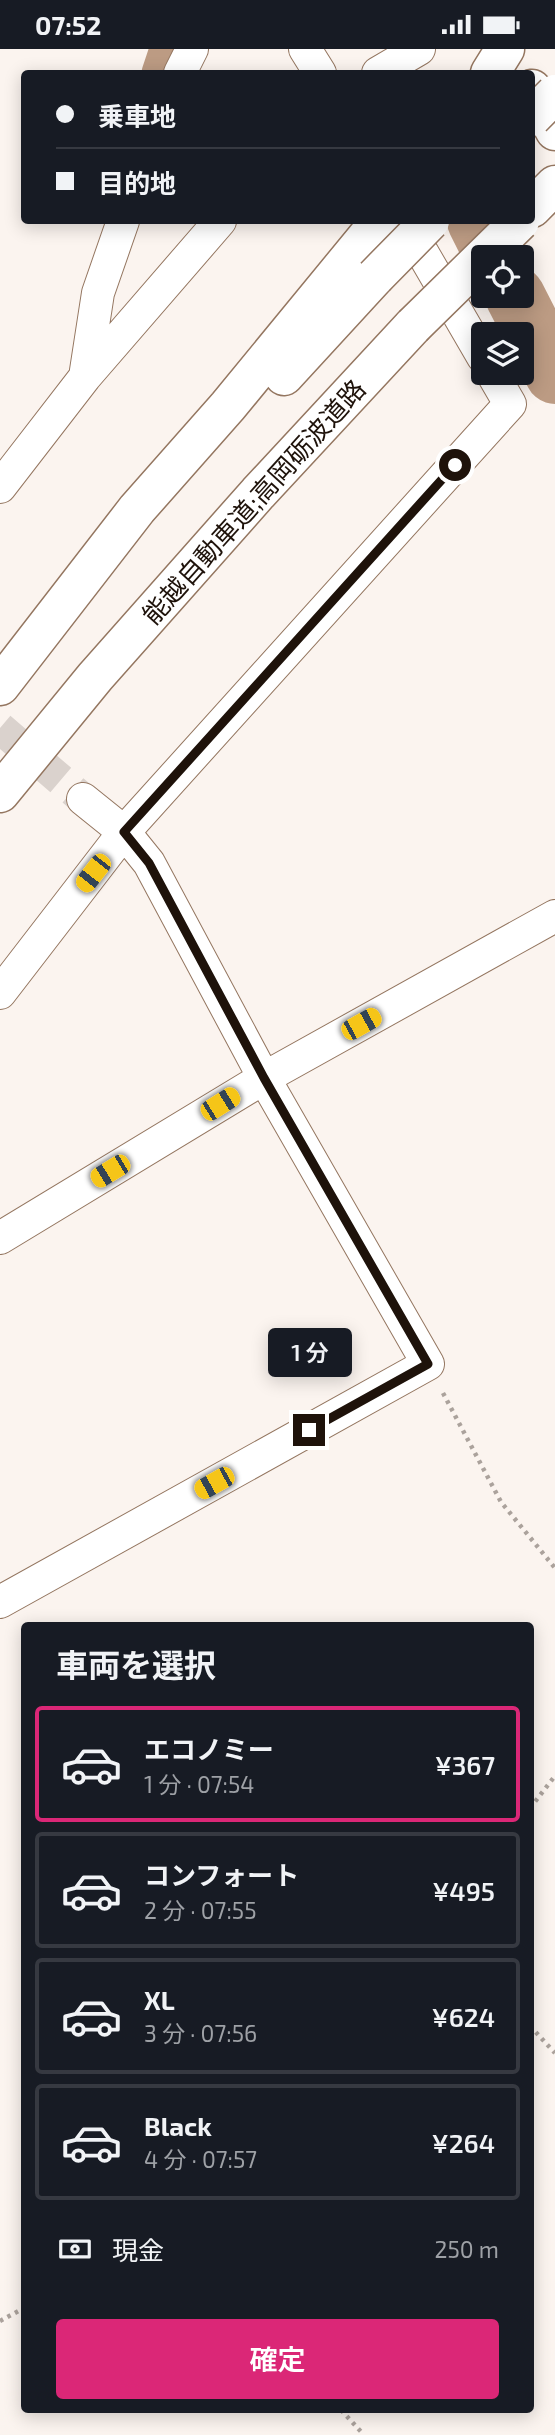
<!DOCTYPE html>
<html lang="ja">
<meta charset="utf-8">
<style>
:root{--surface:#171b24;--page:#20242c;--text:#f1f3f6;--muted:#9ea1a6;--line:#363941;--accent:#db2777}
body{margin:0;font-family:"Exo 2","Noto Sans JP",sans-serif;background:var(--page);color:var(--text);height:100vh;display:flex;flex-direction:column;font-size:26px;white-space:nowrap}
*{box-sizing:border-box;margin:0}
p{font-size:23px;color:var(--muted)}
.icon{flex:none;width:38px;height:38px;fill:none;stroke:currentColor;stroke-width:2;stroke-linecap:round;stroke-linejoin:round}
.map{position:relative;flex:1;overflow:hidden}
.side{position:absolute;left:21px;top:1573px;width:513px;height:791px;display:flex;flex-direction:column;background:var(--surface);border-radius:7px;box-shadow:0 4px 18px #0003}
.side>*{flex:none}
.guide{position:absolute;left:21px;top:21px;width:514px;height:154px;border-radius:7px;box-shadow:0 4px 18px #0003;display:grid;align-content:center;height:154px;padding:0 35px;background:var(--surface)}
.tools{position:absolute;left:471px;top:196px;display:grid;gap:14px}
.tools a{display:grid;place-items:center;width:63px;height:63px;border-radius:7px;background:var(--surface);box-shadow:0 4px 18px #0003;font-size:35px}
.end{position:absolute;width:32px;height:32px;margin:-16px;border:9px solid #1e120a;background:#fff;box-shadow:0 0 0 4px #fff}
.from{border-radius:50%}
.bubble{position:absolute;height:49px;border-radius:7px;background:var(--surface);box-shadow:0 4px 18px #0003;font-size:23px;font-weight:600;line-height:49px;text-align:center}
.car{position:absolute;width:21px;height:42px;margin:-21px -10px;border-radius:9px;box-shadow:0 0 5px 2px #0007;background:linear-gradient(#f5c518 24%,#345 0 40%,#f5c518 0 76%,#345 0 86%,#f5c518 0)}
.guide b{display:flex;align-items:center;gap:24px;height:66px;font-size:26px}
.guide b+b{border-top:2px solid var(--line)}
.guide i{width:18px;height:18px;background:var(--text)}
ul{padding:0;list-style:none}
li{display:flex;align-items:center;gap:21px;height:116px;margin:0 14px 10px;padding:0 21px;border:4px solid var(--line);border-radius:7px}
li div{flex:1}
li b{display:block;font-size:26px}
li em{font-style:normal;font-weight:600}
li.active{border-color:var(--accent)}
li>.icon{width:63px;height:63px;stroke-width:1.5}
h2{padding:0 35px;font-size:32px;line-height:84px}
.pay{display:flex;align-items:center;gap:18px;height:77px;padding:0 35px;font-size:26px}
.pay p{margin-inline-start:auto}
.action{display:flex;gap:14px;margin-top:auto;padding:14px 35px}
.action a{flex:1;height:80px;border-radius:7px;background:var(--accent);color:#fff;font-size:28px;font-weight:600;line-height:80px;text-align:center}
.status{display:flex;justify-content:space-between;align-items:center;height:49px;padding:0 35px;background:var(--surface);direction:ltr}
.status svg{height:19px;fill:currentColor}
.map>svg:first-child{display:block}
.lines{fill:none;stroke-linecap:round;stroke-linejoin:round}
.canal{stroke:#bc9b83;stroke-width:35}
.river{stroke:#bc9b83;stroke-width:60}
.minor-tunnel{stroke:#dad2cd;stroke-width:32;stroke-dasharray:32 16;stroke-linecap:butt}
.minor-casing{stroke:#947660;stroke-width:34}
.tertiary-casing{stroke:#947660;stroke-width:41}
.motorway-casing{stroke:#947660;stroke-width:41}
.path{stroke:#aba29c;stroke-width:4.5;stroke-dasharray:3.5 5;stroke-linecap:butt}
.minor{stroke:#fff;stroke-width:32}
.tertiary{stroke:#fff;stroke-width:38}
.motorway{stroke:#fff;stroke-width:38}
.motorway-bridge-casing{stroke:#947660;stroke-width:41;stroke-linecap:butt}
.motorway-bridge{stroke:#fff;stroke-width:38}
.route{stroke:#1e120a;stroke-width:9}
.labels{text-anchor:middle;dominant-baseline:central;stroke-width:5;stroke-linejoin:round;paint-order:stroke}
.street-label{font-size:26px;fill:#1e120a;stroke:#fff}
</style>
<div class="status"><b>07:52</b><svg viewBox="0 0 49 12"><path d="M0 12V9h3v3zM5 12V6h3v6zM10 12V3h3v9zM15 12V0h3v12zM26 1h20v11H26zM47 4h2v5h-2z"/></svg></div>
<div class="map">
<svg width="555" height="2386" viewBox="0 0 555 2386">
<rect width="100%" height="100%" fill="#fbf4ef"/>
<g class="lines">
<!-- canal -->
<path class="canal" d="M159 24 167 0"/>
<!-- river -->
<path class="river" d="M477 172 495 208
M515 247 555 325"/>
<!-- minor-tunnel -->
<path class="minor-tunnel" d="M0 679 83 750"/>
<defs>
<path id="minor" d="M305 0 320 24
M180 24 192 0
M378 24 419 0
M404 172 483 308
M85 328 98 244 123 172
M0 438 85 328 220 172
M0 944 124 783 510 355 492 324
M0 1189 264 1029 555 867
M0 1553 428 1315 264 1029 149 814 124 783 83 750"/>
<path id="tertiary" d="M532 40 555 82"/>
<path id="motorway" d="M490 24 505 0
M532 159 555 136
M284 327 375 228
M0 637 137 460 228 357 380 172
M0 744 95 628 258 444 413 277"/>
</defs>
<!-- minor casing -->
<use href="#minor" class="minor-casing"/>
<!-- tertiary casing -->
<use href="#tertiary" class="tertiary-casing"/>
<!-- motorway casing -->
<use href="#motorway" class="motorway-casing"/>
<!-- path -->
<path class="path" d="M443 1344 501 1453 555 1519
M530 1759 555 1727
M530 1977 555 2004
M0 2272 24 2259
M341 2361 364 2386"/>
<!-- minor -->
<use href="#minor" class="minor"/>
<!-- tertiary -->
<use href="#tertiary" class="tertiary"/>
<!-- motorway -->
<use href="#motorway" class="motorway"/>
<defs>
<path id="motorway-bridge" d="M532 68 555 45
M375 228 430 172
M413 277 520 172"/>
</defs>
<!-- motorway-bridge casing -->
<use href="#motorway-bridge" class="motorway-bridge-casing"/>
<!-- motorway-bridge -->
<use href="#motorway-bridge" class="motorway-bridge"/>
</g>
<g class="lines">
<!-- route -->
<path class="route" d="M309 1381 428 1315 264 1029 149 814 124 783 455 416"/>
</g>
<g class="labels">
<!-- street labels -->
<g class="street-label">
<text transform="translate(253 452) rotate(-48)">能越自動車道;高岡砺波道路</text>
</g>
</g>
</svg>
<div class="tools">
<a><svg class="icon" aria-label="locate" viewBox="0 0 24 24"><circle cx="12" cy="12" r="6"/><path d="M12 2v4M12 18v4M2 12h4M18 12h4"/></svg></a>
<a><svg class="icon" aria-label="layers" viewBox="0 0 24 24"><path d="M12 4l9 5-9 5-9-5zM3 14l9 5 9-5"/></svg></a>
</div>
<i class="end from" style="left:455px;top:416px"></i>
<i class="end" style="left:309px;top:1381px"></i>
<div class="bubble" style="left:268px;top:1279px;width:84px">1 分</div>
<i class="car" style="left:93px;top:824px;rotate:218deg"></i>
<i class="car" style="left:361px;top:975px;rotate:61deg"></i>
<i class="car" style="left:220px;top:1055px;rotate:58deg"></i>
<i class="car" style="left:110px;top:1122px;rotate:239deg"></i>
<i class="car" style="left:214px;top:1434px;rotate:241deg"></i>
<div class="guide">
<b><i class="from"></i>乗車地</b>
<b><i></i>目的地</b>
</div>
<section class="side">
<h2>車両を選択</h2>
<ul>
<li class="active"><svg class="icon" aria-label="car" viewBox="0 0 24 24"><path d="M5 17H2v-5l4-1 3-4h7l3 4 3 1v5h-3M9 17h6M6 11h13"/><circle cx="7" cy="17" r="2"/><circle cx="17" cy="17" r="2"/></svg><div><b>エコノミー</b><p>1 分 · 07:54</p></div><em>¥367</em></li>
<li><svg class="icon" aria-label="car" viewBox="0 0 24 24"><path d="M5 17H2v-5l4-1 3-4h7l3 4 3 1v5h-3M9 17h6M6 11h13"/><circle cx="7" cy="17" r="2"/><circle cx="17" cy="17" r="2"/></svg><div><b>コンフォート</b><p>2 分 · 07:55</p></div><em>¥495</em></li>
<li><svg class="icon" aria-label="car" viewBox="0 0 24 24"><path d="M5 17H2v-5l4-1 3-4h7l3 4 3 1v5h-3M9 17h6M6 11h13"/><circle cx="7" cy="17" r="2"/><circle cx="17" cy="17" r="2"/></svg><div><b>XL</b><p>3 分 · 07:56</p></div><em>¥624</em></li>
<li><svg class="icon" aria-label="car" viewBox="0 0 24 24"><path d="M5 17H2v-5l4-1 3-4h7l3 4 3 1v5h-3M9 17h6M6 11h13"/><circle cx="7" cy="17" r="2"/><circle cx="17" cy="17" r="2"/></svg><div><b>Black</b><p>4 分 · 07:57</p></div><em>¥264</em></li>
</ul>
<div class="pay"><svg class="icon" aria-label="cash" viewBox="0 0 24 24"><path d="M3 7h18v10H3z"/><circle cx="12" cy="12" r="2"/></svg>現金<p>250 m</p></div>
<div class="action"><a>確定</a></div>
</section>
</div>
